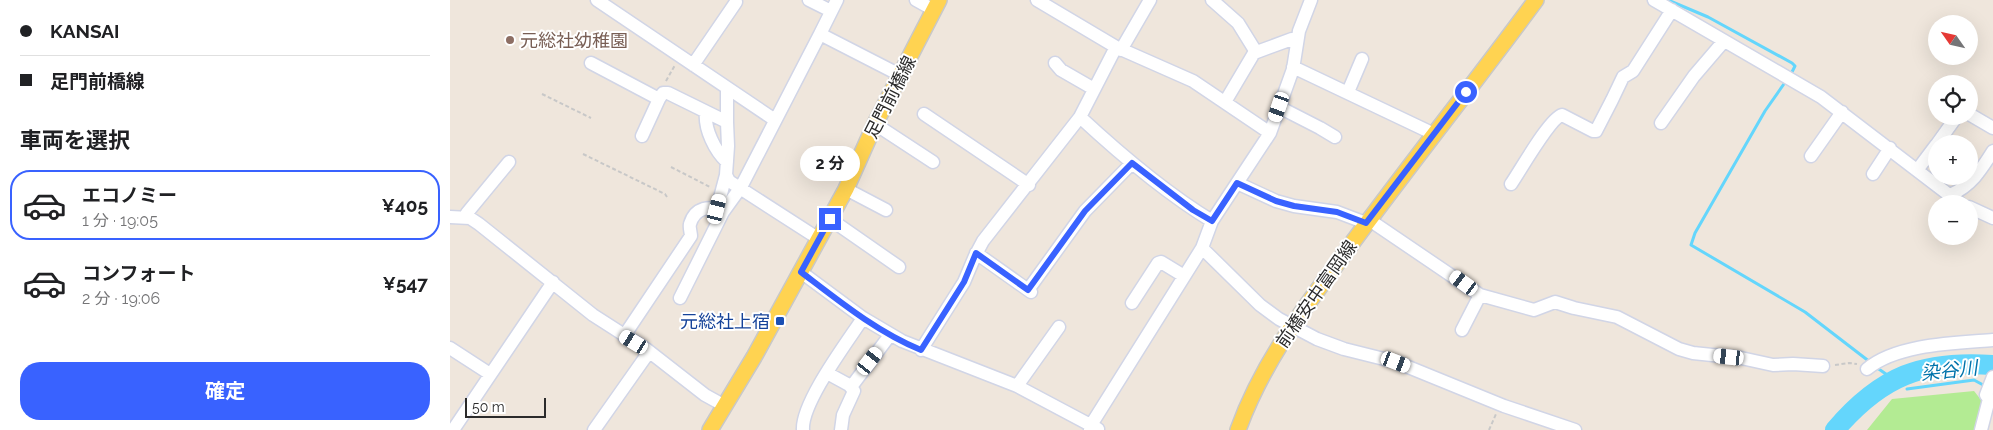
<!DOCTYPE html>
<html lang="ja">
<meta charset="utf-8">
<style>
:root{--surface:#fff;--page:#f2f2f2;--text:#202124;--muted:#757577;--line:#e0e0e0;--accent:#3962ff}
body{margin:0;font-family:Raleway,"Noto Sans JP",sans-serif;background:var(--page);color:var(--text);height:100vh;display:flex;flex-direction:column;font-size:19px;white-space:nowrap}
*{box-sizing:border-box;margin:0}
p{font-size:16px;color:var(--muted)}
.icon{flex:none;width:28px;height:28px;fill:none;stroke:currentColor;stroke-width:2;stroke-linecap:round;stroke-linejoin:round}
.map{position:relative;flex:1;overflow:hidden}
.panel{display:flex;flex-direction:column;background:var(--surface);width:450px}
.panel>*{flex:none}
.hud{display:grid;align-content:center;height:110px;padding:0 20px;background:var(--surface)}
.needle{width:32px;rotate:304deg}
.buttons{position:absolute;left:1478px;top:15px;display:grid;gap:10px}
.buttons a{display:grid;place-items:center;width:50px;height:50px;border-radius:50%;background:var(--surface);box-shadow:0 5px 20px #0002;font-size:25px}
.scale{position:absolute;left:15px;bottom:12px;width:81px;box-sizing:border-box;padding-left:5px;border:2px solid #2b2b2b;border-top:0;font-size:14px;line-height:18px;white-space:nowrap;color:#2b2b2b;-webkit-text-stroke:4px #fff;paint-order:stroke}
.end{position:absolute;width:22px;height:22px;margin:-11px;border:6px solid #3962ff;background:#fff;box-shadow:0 0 0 2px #fff}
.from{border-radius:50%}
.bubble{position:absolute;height:35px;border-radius:18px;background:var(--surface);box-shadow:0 5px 20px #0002;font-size:16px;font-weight:700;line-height:35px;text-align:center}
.car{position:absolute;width:15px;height:30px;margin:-15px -8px;border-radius:6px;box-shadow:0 0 4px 1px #0007;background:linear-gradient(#fff 24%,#345 0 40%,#fff 0 76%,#345 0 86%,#fff 0)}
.hud b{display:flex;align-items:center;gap:18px;height:48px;font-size:19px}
.hud b+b{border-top:1px solid var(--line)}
.hud i{width:12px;height:12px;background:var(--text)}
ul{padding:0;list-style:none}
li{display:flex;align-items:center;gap:15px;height:70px;margin:0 10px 8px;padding:0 10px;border:2px solid transparent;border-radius:20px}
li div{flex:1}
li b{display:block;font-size:19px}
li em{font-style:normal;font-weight:700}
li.active{border-color:var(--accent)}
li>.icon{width:45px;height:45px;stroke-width:1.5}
h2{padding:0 20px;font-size:22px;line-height:60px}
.cta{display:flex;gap:10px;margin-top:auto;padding:10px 20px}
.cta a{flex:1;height:58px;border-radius:20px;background:var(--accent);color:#fff;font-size:20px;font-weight:700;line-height:58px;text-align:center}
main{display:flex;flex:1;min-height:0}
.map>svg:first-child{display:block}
.green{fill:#b3eb93}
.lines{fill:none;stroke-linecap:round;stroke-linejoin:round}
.stream{stroke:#64d6fc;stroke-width:3}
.river{stroke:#64d6fc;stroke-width:20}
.minor-casing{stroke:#d1d5e6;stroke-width:15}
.major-casing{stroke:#c8c8c8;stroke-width:18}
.path{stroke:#c8c8c8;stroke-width:2;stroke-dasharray:4 2.5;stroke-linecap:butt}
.minor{stroke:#fff;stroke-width:12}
.major{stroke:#ffd351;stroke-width:15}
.route{stroke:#3962ff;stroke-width:6}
.education-dot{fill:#8d6e63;stroke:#fff;stroke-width:2}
.transit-dot{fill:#1a4fb4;stroke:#fff;stroke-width:2}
.labels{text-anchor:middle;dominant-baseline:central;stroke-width:4;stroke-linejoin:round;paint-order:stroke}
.education-label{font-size:18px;fill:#785e54;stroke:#fff;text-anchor:start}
.street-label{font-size:18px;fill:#2b2b2b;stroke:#fff}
.transit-label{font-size:18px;fill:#164399;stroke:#fff;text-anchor:end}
.water-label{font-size:19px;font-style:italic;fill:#0073ab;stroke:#fff}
</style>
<main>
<section class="panel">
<div class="hud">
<b><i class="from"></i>KANSAI</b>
<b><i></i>足門前橋線</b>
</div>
<h2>車両を選択</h2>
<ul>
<li class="active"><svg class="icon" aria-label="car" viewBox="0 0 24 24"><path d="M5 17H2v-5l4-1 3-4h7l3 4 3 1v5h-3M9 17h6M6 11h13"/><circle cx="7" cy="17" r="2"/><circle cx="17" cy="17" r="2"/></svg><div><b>エコノミー</b><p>1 分 · 19:05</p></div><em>¥405</em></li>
<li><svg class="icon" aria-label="car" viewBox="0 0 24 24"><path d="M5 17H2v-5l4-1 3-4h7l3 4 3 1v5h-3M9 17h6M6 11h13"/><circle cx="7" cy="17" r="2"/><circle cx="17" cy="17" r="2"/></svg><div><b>コンフォート</b><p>2 分 · 19:06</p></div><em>¥547</em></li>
</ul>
<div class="cta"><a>確定</a></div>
</section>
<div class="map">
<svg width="1543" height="430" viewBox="0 0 1543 430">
<rect width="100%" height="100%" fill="#efe6dc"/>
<!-- green -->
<path class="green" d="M1524 391 1532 401 1524 430H1417L1442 399Z"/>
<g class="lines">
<!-- stream -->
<path class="stream" d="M1218 0 1258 17 1342 63 1345 66 1340 76
M1336 81 1315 111 1245 233 1241 245 1355 312 1420 362
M1426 367 1450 384
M1457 389 1524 380 1535 386"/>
<!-- river -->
<path class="river" d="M1385 430C1431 376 1472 360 1543 365"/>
<defs>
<path id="minor" d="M147 0 325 120
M359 0 381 11
M466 0 484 10
M587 0 666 47 743 81 820 133
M762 0 788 23 806 52
M1204 0 1371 97 1511 204
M370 34 387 0
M671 50 700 0
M141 63 209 99 213 93H218L277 122 278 146 276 175 279 181 369 239
M605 63 611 70 644 89
M243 65 286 2
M843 67 984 134
M898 92 912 59
M775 102 804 53 842 39H847
M829 107 870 128 885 137
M256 112C254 129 265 151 277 162
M474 114 579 185
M1519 114 1543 128
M630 117C671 155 714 192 762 221
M277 122V88
M1211 123 1244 76 1274 41
M425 124 483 162
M192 136 209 99
M1487 144 1507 116
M1361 156 1392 112
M1468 169 1486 145
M1423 174 1440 148
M787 183 826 201 844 206 887 212 916 223
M1061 184C1070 171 1100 118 1112 115L1143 131H1146L1162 100 1173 77 1183 71 1222 10
M396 189 436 210
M1500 195C1521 186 1531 170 1543 151
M1519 207 1543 218
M267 209 276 175
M0 217 20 218 29 224 143 315 196 349 255 395 275 406
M16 217 17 213 59 162
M380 219 449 267
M918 219 1030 295 1084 310 1105 302 1124 308 1167 317 1229 349 1243 353 1291 358 1323 365 1343 364 1373 366
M752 248 810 305 829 319 867 339 894 349 946 362 1054 406 1125 430
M526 253 581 292
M351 272 413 318 452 341 567 386 648 429
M578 290 635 211 682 163
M230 298 273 212 291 187 370 34 450 75
M682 303 708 263 711 262 734 276
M1012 330 1030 295
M174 336 241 236C241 233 239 227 240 224 245 207 260 205 273 212
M0 348 40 374
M471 350 514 282 525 256 533 241 630 117 666 47
M1417 369C1447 344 1505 343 1543 340
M377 373 399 385 404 391 393 415 391 430
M567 386 609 327
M401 387 440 335
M3 430 103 282
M144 430 199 352
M353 430C351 403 398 341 413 318
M640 430 641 425 752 248 762 221 820 133 843 69 849 31 861 0
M1531 430 1539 399 1536 395 1543 377"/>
<path id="major" d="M260 430 304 357 396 189 425 124 489 0
M788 430C811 366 849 315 889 261 953 173 1021 88 1086 0"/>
</defs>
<!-- minor casing -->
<use href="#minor" class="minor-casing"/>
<!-- major casing -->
<use href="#major" class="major-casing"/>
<!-- path -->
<path class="path" d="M216 81 225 65
M92 94 141 118
M133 154 215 194 217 197
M221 167 260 187
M1385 365 1399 363 1407 364
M1039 430 1046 414"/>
<!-- minor -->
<use href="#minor" class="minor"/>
<!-- major -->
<use href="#major" class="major"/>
</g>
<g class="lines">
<!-- route -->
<path class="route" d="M380 219 351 272C389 301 427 332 471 350L514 282 526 253 578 290 635 211 682 163 743 210 762 221 787 183 826 201 844 206 887 212 916 223 1016 92"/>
</g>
<!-- markers -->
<circle class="education-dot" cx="60" cy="40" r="5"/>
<rect class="transit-dot" x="325" y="316" width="10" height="10" rx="2.5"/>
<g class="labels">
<!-- education labels -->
<g class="education-label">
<text x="70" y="40">元総社幼稚園</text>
</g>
<!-- street labels -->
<g class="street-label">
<text transform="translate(440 97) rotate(-63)">足門前橋線</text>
<text transform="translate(866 294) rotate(-55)">前橋安中富岡線</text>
</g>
<!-- transit labels -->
<g class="transit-label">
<text x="320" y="321">元総社上宿</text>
</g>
<!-- water labels -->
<g class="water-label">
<text transform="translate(1499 370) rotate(-6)">染谷川</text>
</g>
</g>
</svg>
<div class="buttons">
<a><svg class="needle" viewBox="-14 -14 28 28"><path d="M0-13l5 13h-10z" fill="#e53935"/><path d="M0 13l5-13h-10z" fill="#757577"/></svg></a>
<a><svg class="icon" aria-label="locate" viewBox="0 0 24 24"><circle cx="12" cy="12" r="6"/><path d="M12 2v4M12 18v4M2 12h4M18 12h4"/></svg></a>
<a>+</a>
<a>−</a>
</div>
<div class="scale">50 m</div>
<i class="end from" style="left:1016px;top:92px"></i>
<i class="end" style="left:380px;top:219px"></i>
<div class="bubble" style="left:350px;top:146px;width:60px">2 分</div>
<i class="car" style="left:829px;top:107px;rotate:199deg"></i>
<i class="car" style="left:267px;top:209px;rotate:14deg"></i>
<i class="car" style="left:1014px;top:283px;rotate:306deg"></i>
<i class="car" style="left:184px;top:342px;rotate:301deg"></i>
<i class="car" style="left:1279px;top:357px;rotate:276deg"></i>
<i class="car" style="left:420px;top:361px;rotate:38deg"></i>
<i class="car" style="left:946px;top:362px;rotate:111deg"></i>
</div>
</main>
